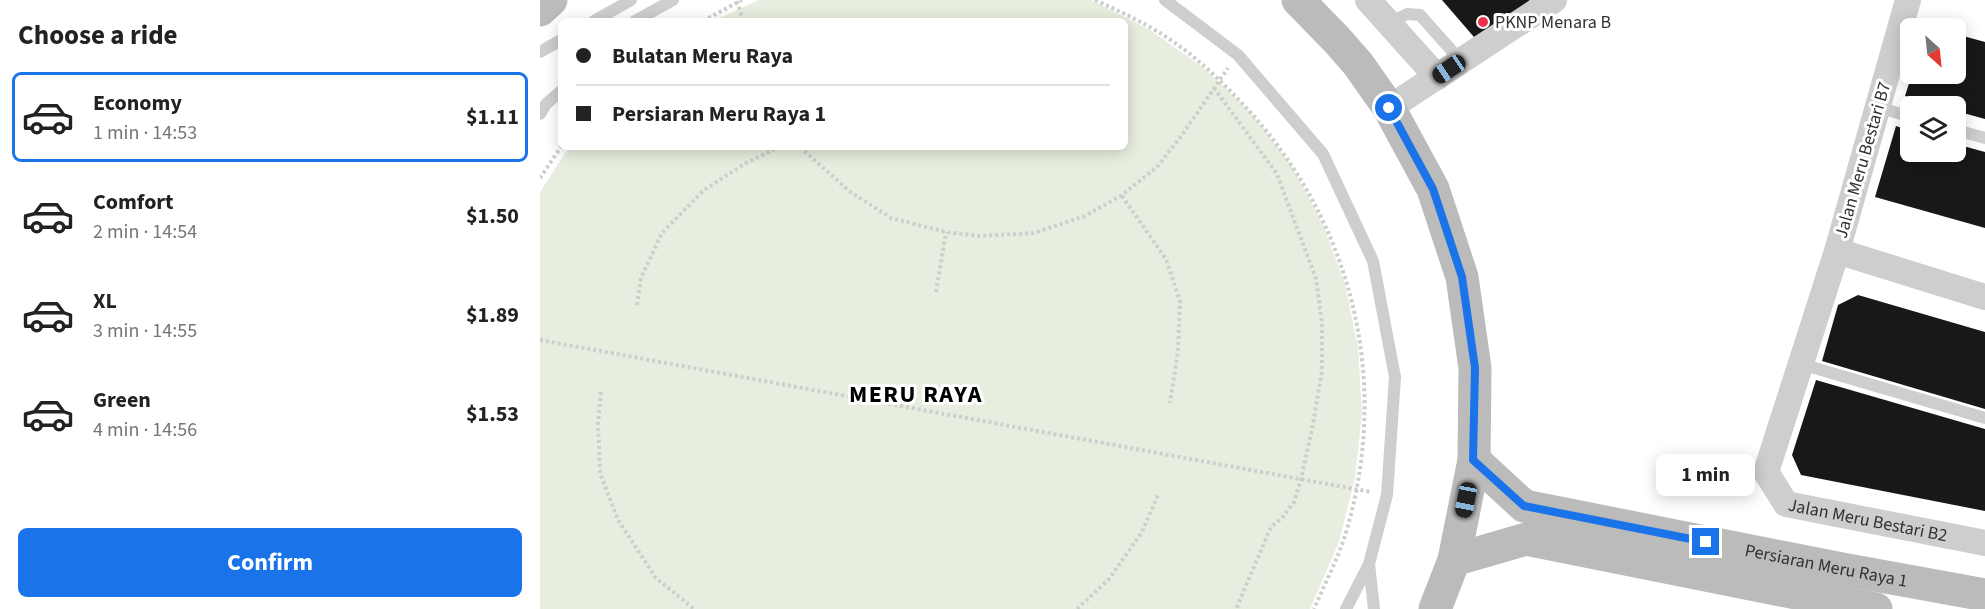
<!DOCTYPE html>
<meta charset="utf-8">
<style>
:root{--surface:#fff;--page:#f2f2f2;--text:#222;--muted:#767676;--line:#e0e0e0;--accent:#1a73e8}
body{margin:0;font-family:"Source Sans 3",sans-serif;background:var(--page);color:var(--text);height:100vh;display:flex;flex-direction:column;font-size:22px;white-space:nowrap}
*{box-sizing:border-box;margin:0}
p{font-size:20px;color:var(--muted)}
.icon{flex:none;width:33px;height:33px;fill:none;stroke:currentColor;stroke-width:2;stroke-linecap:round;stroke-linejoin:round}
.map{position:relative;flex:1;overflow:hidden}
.panel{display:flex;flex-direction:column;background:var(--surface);width:540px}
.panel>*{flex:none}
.hud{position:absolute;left:18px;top:18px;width:570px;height:132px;border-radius:9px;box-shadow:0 3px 15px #0003;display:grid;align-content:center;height:132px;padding:0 18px;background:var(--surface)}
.needle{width:39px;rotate:153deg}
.fabs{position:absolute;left:1360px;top:18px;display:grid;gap:12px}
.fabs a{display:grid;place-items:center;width:66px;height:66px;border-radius:9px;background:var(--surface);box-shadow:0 3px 15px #0003;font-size:30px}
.end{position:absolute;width:27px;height:27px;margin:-14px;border:8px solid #1a73e8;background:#fff;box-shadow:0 0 0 3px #fff}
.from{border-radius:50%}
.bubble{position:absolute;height:42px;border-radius:9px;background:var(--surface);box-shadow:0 3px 15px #0003;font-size:20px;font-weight:700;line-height:42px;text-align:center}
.car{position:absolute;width:18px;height:36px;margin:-18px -9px;border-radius:8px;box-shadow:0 0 4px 2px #0007;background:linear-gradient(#222 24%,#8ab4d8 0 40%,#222 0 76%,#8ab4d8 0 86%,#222 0)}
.hud b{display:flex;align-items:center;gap:21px;height:57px;font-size:22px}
.hud b+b{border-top:2px solid var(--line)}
.hud i{width:15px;height:15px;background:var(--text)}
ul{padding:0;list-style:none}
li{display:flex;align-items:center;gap:18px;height:90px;margin:0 12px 9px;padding:0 6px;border:3px solid transparent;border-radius:9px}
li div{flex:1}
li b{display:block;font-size:22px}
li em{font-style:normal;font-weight:700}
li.on{border-color:var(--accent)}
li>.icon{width:54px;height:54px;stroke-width:1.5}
h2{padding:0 18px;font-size:27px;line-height:72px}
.cta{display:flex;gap:12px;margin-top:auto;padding:12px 18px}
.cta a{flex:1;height:69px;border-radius:9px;background:var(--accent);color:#fff;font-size:24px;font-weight:700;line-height:69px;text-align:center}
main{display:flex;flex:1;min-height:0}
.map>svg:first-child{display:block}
.green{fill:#e8eedf}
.building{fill:#181818}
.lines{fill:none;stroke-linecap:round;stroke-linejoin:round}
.path{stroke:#cecece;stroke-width:4;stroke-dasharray:3 3;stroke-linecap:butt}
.lane{stroke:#cecece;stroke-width:12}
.street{stroke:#cecece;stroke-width:26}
.secondary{stroke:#bbb;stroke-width:33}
.route{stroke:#1a73e8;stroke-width:8}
.poi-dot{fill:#ea314a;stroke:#fff;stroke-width:2}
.labels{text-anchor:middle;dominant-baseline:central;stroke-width:6;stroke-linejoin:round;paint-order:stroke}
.poi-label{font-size:18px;fill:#313131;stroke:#fff;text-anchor:start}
.street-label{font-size:18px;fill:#313131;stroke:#fff}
.district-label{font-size:24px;font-weight:bold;letter-spacing:1.5px;fill:#000;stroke:#fff}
</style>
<main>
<section class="panel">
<h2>Choose a ride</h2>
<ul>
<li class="on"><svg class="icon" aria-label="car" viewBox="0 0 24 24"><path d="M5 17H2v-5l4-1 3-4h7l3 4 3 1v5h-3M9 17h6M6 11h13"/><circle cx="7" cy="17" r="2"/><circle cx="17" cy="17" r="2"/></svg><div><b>Economy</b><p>1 min · 14:53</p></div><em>$1.11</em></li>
<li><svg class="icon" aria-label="car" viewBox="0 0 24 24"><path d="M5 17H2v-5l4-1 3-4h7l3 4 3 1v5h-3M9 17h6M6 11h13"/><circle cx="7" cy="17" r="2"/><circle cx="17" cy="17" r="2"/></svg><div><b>Comfort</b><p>2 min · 14:54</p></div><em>$1.50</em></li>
<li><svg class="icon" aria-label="car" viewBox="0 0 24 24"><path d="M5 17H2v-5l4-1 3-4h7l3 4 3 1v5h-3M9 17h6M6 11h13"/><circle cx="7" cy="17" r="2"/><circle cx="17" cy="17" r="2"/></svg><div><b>XL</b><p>3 min · 14:55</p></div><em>$1.89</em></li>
<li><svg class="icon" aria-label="car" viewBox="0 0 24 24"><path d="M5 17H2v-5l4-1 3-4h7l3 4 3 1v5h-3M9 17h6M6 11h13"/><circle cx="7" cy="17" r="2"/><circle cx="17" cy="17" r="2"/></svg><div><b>Green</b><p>4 min · 14:56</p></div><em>$1.53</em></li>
</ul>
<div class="cta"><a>Confirm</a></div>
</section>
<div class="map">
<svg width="1445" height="609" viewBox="0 0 1445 609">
<rect width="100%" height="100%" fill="#fff"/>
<!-- green -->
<path class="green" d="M219 0H551L610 30 664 68 711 113 751 165 782 222 805 284 818 348 822 413 815 478 799 542 770 609H0V192L29 147H585V21H173Z"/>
<!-- building -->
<path class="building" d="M902 0H990L940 44Z
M1416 34 1445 42V119L1416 111V106H1401L1365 96 1372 74H1416Z
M1356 126 1371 131V152H1416V144L1445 152V228L1335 197Z
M1318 295 1445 332V409L1282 361 1298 305Z
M1276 380 1445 429V511L1261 475 1252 455Z"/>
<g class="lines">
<!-- path -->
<path class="path" d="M555 0C583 13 610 25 635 43 657 58 678 78 696 97 809 212 852 373 807 529 799 557 785 583 774 609
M197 1 203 21
M163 21 202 0
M674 88 737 174 776 279 782 323V371L772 429 761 479 754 502 742 518 731 527 696 609
M260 147 309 191 351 218 406 232 439 236 494 233 545 216 582 195 617 167 642 135 688 68
M0 178 21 147
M582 196 626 259 640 301 638 351 630 403
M396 292 406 232
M97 305 101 278 122 233 164 190 206 163 239 147
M0 340 831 492
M61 392 58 423 60 473 78 520 116 578 154 609
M537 609 569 579 602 532 618 495"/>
<!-- lane -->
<path class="lane" d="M625 0 698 55 783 154 833 261 855 377 847 495 829 564 806 609
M54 21 91 0
M95 21 133 0
M849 23 867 14 880 15 921 61
M0 52 21 40
M1338 107 1371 117
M0 114 6 104 21 91
M1416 130 1445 138
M1261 364 1445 418
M829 564 834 609"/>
<!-- street -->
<g class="street">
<path d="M828 0 897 77"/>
<path id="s1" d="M1368 0 1297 251 1226 472 1246 504 1445 543"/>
<path d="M849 108 1014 0"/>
<path d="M1297 251 1445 297"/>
</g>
<!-- secondary -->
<g class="secondary">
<path d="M758 0 797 40 818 64 849 108 893 189 922 277 935 368 934 460 914 560 895 609"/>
<path d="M0 10 11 0"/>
<path id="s2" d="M934 460 984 506 1302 569 1445 595"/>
<path d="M914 560 986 539 1336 609"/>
</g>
</g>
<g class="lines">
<!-- route -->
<path class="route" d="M849 108 893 189 922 277 935 368 933 460 984 506 1166 542"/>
</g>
<!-- markers -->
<circle class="poi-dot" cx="943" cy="22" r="6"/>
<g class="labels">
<!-- poi labels -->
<g class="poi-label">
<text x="955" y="22">PKNP Menara B</text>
</g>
<!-- street labels -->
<g class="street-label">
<text transform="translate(1323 160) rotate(-74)">Jalan Meru Bestari B7</text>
<text stroke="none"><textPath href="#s1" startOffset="614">Jalan Meru Bestari B2</textPath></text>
<text stroke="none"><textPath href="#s2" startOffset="376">Persiaran Meru Raya 1</textPath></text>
</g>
<!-- district labels -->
<g class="district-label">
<text x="376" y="394">MERU RAYA</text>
</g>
</g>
</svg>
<div class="fabs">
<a><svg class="needle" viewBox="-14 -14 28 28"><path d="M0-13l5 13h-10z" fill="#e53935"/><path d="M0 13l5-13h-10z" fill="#767676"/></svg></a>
<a><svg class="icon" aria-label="layers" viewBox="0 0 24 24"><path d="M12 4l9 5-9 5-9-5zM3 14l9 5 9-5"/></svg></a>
</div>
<i class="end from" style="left:849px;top:108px"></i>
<i class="end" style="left:1166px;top:542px"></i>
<div class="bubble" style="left:1116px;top:454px;width:99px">1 min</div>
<i class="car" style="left:909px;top:69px;rotate:236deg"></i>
<i class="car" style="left:926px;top:500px;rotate:191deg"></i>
<div class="hud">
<b><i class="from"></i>Bulatan Meru Raya</b>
<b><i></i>Persiaran Meru Raya 1</b>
</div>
</div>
</main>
